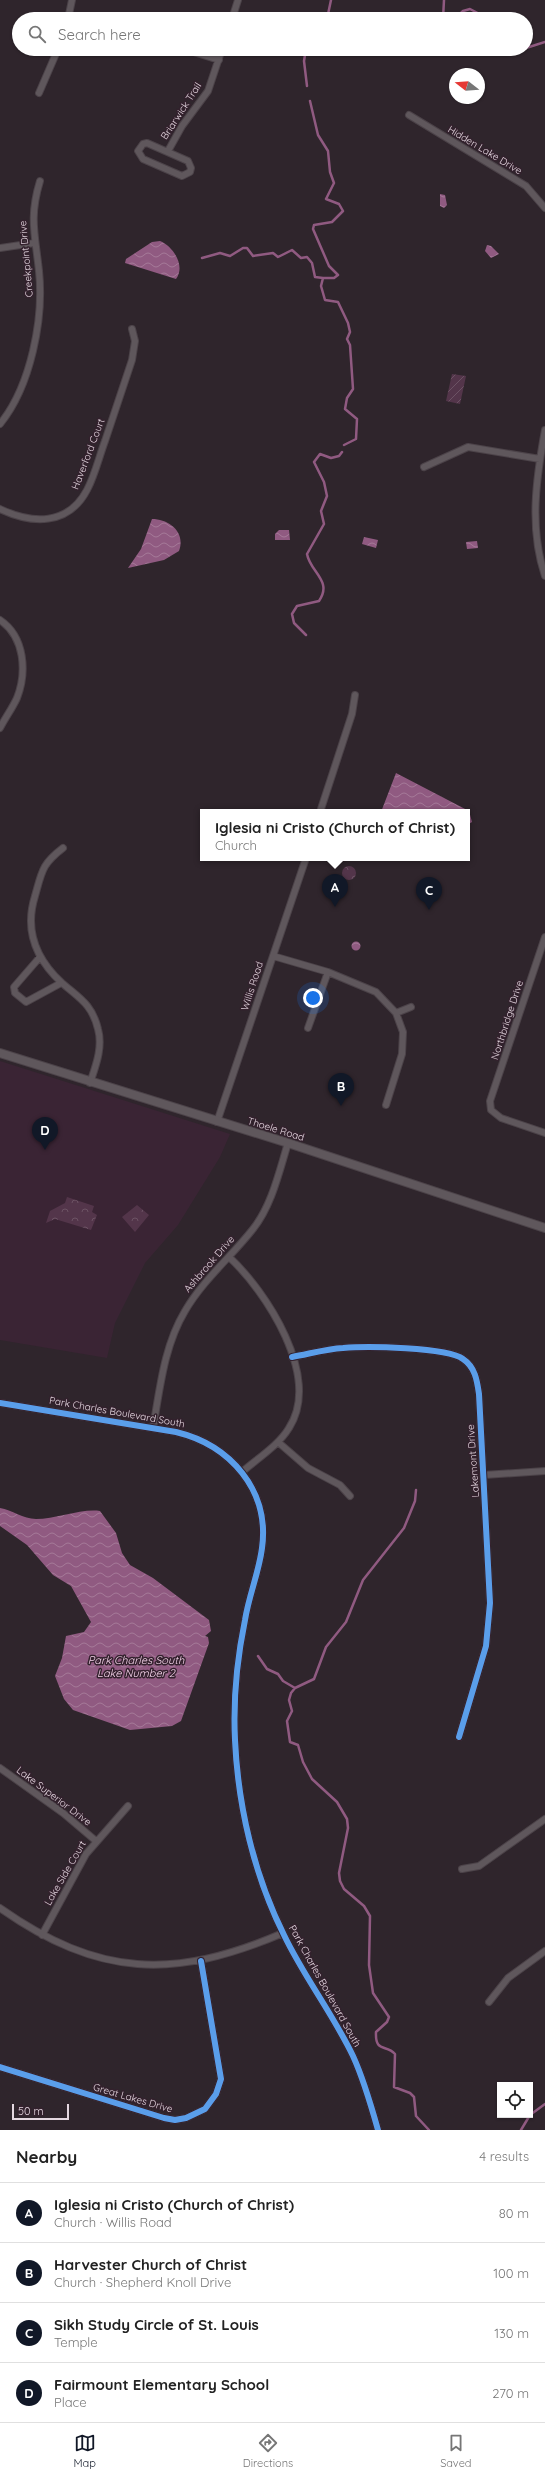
<!DOCTYPE html>
<html lang="en">
<head>
<meta charset="utf-8">
<style>
  body { margin:0; font-family:Quicksand,sans-serif; background:#f6f6f6; color:#222 }
  .controls { position:absolute; right:12px; bottom:12px; display:grid; overflow:hidden; border-radius:0px; box-shadow:0 1px 3px #0004 }
  .controls button { width:36px; height:36px; display:grid; place-items:center; padding:0; border:0; border-bottom:1px solid #e0e0e0; background:#fff; color:#222; font:20px sans-serif }
  .compass { position:absolute; left:449px; top:68px; width:36px; height:36px; border-radius:50%; background:#fff; box-shadow:0 1px 3px #0004; rotate:287deg }
  .scale { position:absolute; left:12px; bottom:10px; width:57px; box-sizing:border-box; padding-left:4px; border:2px solid #e4d7e0; border-top:0; font-size:11px; line-height:14px; white-space:nowrap; color:#e4d7e0; -webkit-text-stroke:3px #33212d; paint-order:stroke }
  .you { position:absolute; left:313px; top:998px; width:14px; height:14px; margin:-10px; border:3px solid #fff; border-radius:50%; background:#1a73e8; box-shadow:0 0 0 6px #1a73e833 }
  .badge { display:grid; place-items:center; width:26px; height:26px; border-radius:50%; background:#111827; color:#fff; font-size:13px; font-weight:700 }
  .pin { position:absolute; translate:-50% -33px; filter:drop-shadow(0 1px 2px #0008) }
  .pin::after { content:''; position:absolute; top:21px; width:14px; height:12px; background:inherit; clip-path:polygon(0 0,100% 0,50% 100%) }
  .popup { position:absolute; left:200px; top:809px; width:270px; height:52px; box-sizing:border-box; display:grid; place-content:center; border-radius:0px; background:#fff; filter:drop-shadow(0 1px 3px #0005); font-size:13px; white-space:nowrap; color:#767676 }
  .popup b { font-size:15px; color:#222 }
  .popup::after { content:''; position:absolute; left:50%; top:100%; margin-left:-8px; border:8px solid transparent; border-top-color:#fff }
  .list { margin:0; padding:0; list-style:none }
  h2 { display:flex; justify-content:space-between; align-items:center; height:52px; margin:0; padding:0 16px; font-size:17px }
  h2 small { font-size:13px; font-weight:400; color:#767676 }
  .list li { display:grid; grid-template-columns:26px 1fr auto; gap:12px; align-items:center; box-sizing:border-box; height:60px; padding:0 16px; border-top:1px solid #e0e0e0 }
  .list b { display:block; font-size:15px; white-space:nowrap }
  .list p { margin:0; font-size:13px; white-space:nowrap; color:#767676 }
  .list em { font-size:13px; font-style:normal; color:#767676 }
  .icon { flex:none; width:22px; height:22px; fill:none; stroke:currentColor; stroke-width:2; stroke-linecap:round; stroke-linejoin:round }
  .map { position:relative; flex:none; width:545px; height:2130px; overflow:hidden }
  .search { position:absolute; background:#fff; box-shadow:0 1px 3px #0004; left:12px; right:12px; top:12px; height:44px; display:flex; align-items:center; gap:10px; box-sizing:border-box; padding:0 14px; border-radius:22px; color:#767676; font-size:15px }
  .sheet { height:292px; background:#fff }
  nav { display:flex; justify-content:space-around; align-items:center; box-sizing:border-box; height:56px; border-top:1px solid #e0e0e0; background:#fff; font-size:11px; color:#767676 }
  nav a { display:grid; justify-items:center; gap:2px }
  nav .on { color:#111827 }
  .map>svg:first-child { display:block }
  .built { fill:#3a2434 }
  .park { fill:url(#park-crowns) }
  .garden { fill:url(#garden-furrows) }
  .water { fill:url(#water-waves) }
  .lines { fill:none; stroke-linecap:round; stroke-linejoin:round }
  .stream { stroke:#905a81; stroke-width:2.5 }
  .minor-casing { stroke:#4c4349; stroke-width:8 }
  .secondary-casing { stroke:#4c4349; stroke-width:10 }
  .minor { stroke:#5f575c; stroke-width:6 }
  .secondary { stroke:#5f575c; stroke-width:8 }
  .cycleway-casing { stroke:#33212d; stroke-width:8 }
  .cycleway { stroke:#5a9eea; stroke-width:6 }
  .labels { text-anchor:middle; dominant-baseline:central; stroke-width:3; stroke-linejoin:round; paint-order:stroke }
  .street-label { font-size:10px; fill:#e4d7e0; stroke:#33212d }
  .water-label { font-size:11px; font-style:italic; fill:#f6d3eb; stroke:#33212d }
</style>
</head>
<body>
<div class="map">
<svg width="545" height="2130" viewBox="0 0 545 2130">
  <defs>
    <pattern id="park-crowns" width="20" height="18" patternUnits="userSpaceOnUse"><rect width="20" height="18" fill="#53354a"/><path d="M2 6a3 3 0 1 1 6 0M12 15a3 3 0 1 1 6 0" fill="none" stroke="#6c5264"/></pattern>
    <pattern id="garden-furrows" width="10" height="10" patternUnits="userSpaceOnUse"><rect width="10" height="10" fill="#53354a"/><path d="M-1 1l2-2M0 10L10 0M9 11l2-2" fill="none" stroke="#6c5264"/></pattern>
    <pattern id="water-waves" width="16" height="10" patternUnits="userSpaceOnUse"><rect width="16" height="10" fill="#905a81"/><path d="M0 5q4-4 8 0t8 0" fill="none" stroke="#a57998"/></pattern>
  </defs>
  <rect width="100%" height="100%" fill="#2f252c"/>
  <!-- built -->
  <path class="built" d="M0,1061L230,1134L220,1157L178,1225L145,1263L115,1323L107,1358L0,1340Z"/>
  <!-- park -->
  <path class="park" d="M342 873a7 7 0 1 1 14 0a7 7 0 1 1-14 0Z
    M67,1197L94,1206L92,1212L97,1215L91,1230L55,1219L46,1223L50,1211L65,1203Z
    M137,1205L149,1215L135,1232L122,1217Z"/>
  <!-- garden -->
  <path class="garden" d="M452,374L466,376L460,404L446,401Z"/>
  <!-- water -->
  <path class="water" d="M440,194L445,195L447,205L444,208L440,206Z
    M160,241C173,246 186,266 176,279L125,263L126,259L152,242Z
    M487,245L491,246L499,254L491,258L485,251Z
    M152,519C169,519 186,532 179,551L164,560L128,568L141,549Z
    M279,530H289L290,540H275V534Z
    M364,537L378,540L376,548L362,544Z
    M477,541L478,548L467,549L466,542Z
    M396,773L469,811L472,822L467,825V812H381Z
    M351.5 946a4.5 4.5 0 1 1 9 0a4.5 4.5 0 1 1-9 0Z
    M0,1508C12,1510 23,1519 36,1519C56,1519 83,1508 100,1511L116,1533L122,1553L130,1565L153,1578L209,1620L211,1631L205,1636L208,1637L209,1643L181,1721L172,1726L130,1730L73,1710L64,1699L55,1676L62,1658L66,1636L84,1632L91,1622L71,1586L53,1575L27,1545L0,1526Z"/>
  <g class="lines">
    <!-- stream -->
    <path class="stream" d="M327,19L331,0
      M443,19L444,0
      M455,19L463,11L470,9L489,19
      M526,48L545,42
      M306,49L304,61L307,86
      M310,101L318,135L328,151L330,172L334,183L326,199L339,204L343,211L332,222L314,225L313,229L329,266L338,275L334,278H323L321,286L325,300L338,302L348,323L350,332L347,339L350,345L353,389L347,398L345,409L357,419L356,439L344,445
      M202,258L220,253L230,256L243,248H247L253,256L273,253L278,257L292,250L301,258L307,257L312,263L315,277L323,278
      M306,635L294,623L292,614L297,606L319,601C333,581 310,572 307,554L324,524L321,511L327,496L324,482L314,462L320,454L331,458L339,456L342,452
      M416,1490L415,1501L404,1528L363,1580L346,1622L326,1647L314,1679L295,1688L291,1693L289,1700L292,1711L287,1721L290,1742L298,1745L303,1762L312,1779L337,1802L347,1819L348,1828L339,1873L340,1881L344,1889L364,1906L370,1916L369,1965L373,1993L389,2017L387,2022L376,2032C375,2053 386,2044 395,2054L394,2087L410,2093L414,2097L416,2116L429,2130
      M258,1656L267,1669L278,1674L283,1681L295,1688
      M530,2115L545,2104
      M521,2130L530,2115"/>
    <defs>
      <path id="minor" d="M68,19L72,0
        M232,19L238,0
        M184,49L219,60
        M39,93L58,49
        M409,115L526,186L545,208
        M147,143L188,161L191,168L190,172L182,176L143,159L138,151L143,144Z
        M168,151L182,126L208,91L222,49
        M0,248L34,243
        M0,424C31,386 44,318 39,271C35,234 29,217 40,181
        M545,430C536,479 529,528 545,576
        M424,467L468,447L540,459
        M0,509C32,524 68,526 87,490C95,475 99,457 105,441C114,414 123,387 132,360L135,341L132,329
        M0,620C25,637 27,672 17,698C12,709 5,718 0,728
        M320,812L352,714L355,695
        M63,848C42,864 42,871 35,896C24,931 36,959 62,983C79,998 92,1004 98,1029C103,1047 96,1065 90,1083
        M545,937L490,1101L491,1110L501,1118L545,1133
        M273,956L328,972L376,992L396,1013L403,1032L402,1054L386,1105
        M40,957L14,987L15,993L26,1002L61,983
        M396,1013L411,1007
        M308,1028L328,972
        M217,1122L306,858
        M229,1257C266,1291 322,1377 289,1428C278,1446 258,1458 242,1472
        M292,1357C309,1354 326,1349 343,1348C366,1346 447,1347 463,1359C475,1367 477,1380 479,1394L490,1603L486,1646L459,1737
        M0,1403L176,1432C230,1445 270,1490 262,1548C259,1572 249,1595 245,1620C237,1659 233,1700 235,1740C238,1806 254,1875 284,1935C304,1977 333,2014 353,2056C364,2080 371,2105 378,2130
        M153,1428C160,1388 164,1346 185,1311C203,1280 231,1257 253,1229C272,1205 279,1172 288,1143
        M278,1442L308,1468L340,1485L350,1496
        M484,1475L545,1471
        M0,1768L63,1813L96,1841
        M462,1869L479,1866L545,1819
        M0,1908C98,1977 174,1980 283,1933
        M42,1935L86,1854L128,1806
        M489,2002L508,1978L545,1951
        M0,2067L164,2118L175,2120L186,2118L205,2109L216,2094L221,2079L201,1961"/>
      <path id="secondary" d="M0,1053L288,1143L545,1228"/>
    </defs>
    <!-- minor casing -->
    <use href="#minor" class="minor-casing"/>
    <!-- secondary casing -->
    <use href="#secondary" class="secondary-casing"/>
    <!-- minor -->
    <use href="#minor" class="minor"/>
    <!-- secondary -->
    <use href="#secondary" class="secondary"/>
    <defs>
      <path id="cycleway" d="M292,1357C309,1354 326,1349 343,1348C366,1346 447,1347 463,1359C475,1367 477,1380 479,1394L490,1603L486,1646L459,1737
        M0,1403L176,1432C230,1445 270,1490 262,1548C259,1572 249,1595 245,1620C237,1659 233,1700 235,1740C238,1806 254,1875 284,1935C304,1977 333,2014 353,2056C364,2080 371,2105 378,2130
        M0,2067L164,2118L175,2120L186,2118L205,2109L216,2094L221,2079L201,1961"/>
    </defs>
    <!-- cycleway casing -->
    <use href="#cycleway" class="cycleway-casing"/>
    <!-- cycleway -->
    <use href="#cycleway" class="cycleway"/>
  </g>
  <g class="labels">
    <!-- street labels -->
    <g class="street-label">
      <text transform="translate(181 111) rotate(-57)">Briarwick Trail</text>
      <text transform="translate(485 150) rotate(31)">Hidden Lake Drive</text>
      <text transform="translate(26 259) rotate(-95)">Creekpoint Drive</text>
      <text transform="translate(88 454) rotate(-69)">Haverford Court</text>
      <text transform="translate(252 986) rotate(-72)">Willis Road</text>
      <text transform="translate(507 1020) rotate(-72)">Northbridge Drive</text>
      <text transform="translate(276 1129) rotate(17)">Thoele Road</text>
      <text transform="translate(209 1264) rotate(-49)">Ashbrook Drive</text>
      <text transform="translate(117 1412) rotate(10)">Park Charles Boulevard South</text>
      <text transform="translate(473 1461) rotate(-94)">Lakemont Drive</text>
      <text transform="translate(54 1796) rotate(37)">Lake Superior Drive</text>
      <text transform="translate(65 1873) rotate(-60)">Lake Side Court</text>
      <text transform="translate(325 1986) rotate(61)">Park Charles Boulevard South</text>
      <text transform="translate(133 2098) rotate(16)">Great Lakes Drive</text>
    </g>
    <!-- water labels -->
    <g class="water-label">
      <text x="136" y="1660">Park Charles South<tspan x="136" dy="13">Lake Number 2</tspan></text>
    </g>
  </g>
</svg>
<div class="controls">
<button><svg class="icon" aria-label="locate" viewBox="0 0 24 24"><circle cx="12" cy="12" r="6"/><path d="M12 2v4M12 18v4M2 12h4M18 12h4"/></svg></button>
</div>
<svg class="compass" viewBox="-18 -18 36 36"><path d="M0-13l5 13h-10z" fill="#e53935"/><path d="M0 13l5-13h-10z" fill="#767676"/></svg>
<div class="scale">50 m</div>
<div class="you"></div>
<div class="pin badge" style="left:335px;top:907px">A</div>
<div class="popup"><b>Iglesia ni Cristo (Church of Christ)</b>Church</div>
<div class="pin badge" style="left:341px;top:1106px">B</div>
<div class="pin badge" style="left:429px;top:910px">C</div>
<div class="pin badge" style="left:45px;top:1150px">D</div>
<div class="search"><svg class="icon" aria-label="search" viewBox="0 0 24 24"><circle cx="10" cy="10" r="6"/><path d="M15 15l6 6"/></svg>Search here</div>
</div>
<section class="sheet">
<h2>Nearby<small>4 results</small></h2>
<ul class="list">
<li><span class="badge">A</span><div><b>Iglesia ni Cristo (Church of Christ)</b><p>Church · Willis Road</p></div><em>80 m</em></li>
<li><span class="badge">B</span><div><b>Harvester Church of Christ</b><p>Church · Shepherd Knoll Drive</p></div><em>100 m</em></li>
<li><span class="badge">C</span><div><b>Sikh Study Circle of St. Louis</b><p>Temple</p></div><em>130 m</em></li>
<li><span class="badge">D</span><div><b>Fairmount Elementary School</b><p>Place</p></div><em>270 m</em></li>
</ul>
</section>
<nav>
<a class="on"><svg class="icon" aria-label="map" viewBox="0 0 24 24"><path d="M3 6l6-2 6 2 6-2v14l-6 2-6-2-6 2zM9 4v14M15 6v14"/></svg>Map</a>
<a><svg class="icon" aria-label="directions" viewBox="0 0 24 24"><path d="M12 3l9 9-9 9-9-9zM9 14v-3h6M13 9l2 2-2 2"/></svg>Directions</a>
<a><svg class="icon" aria-label="saved" viewBox="0 0 24 24"><path d="M7 4h10v16l-5-4-5 4z"/></svg>Saved</a>
</nav>
</body>
</html>
